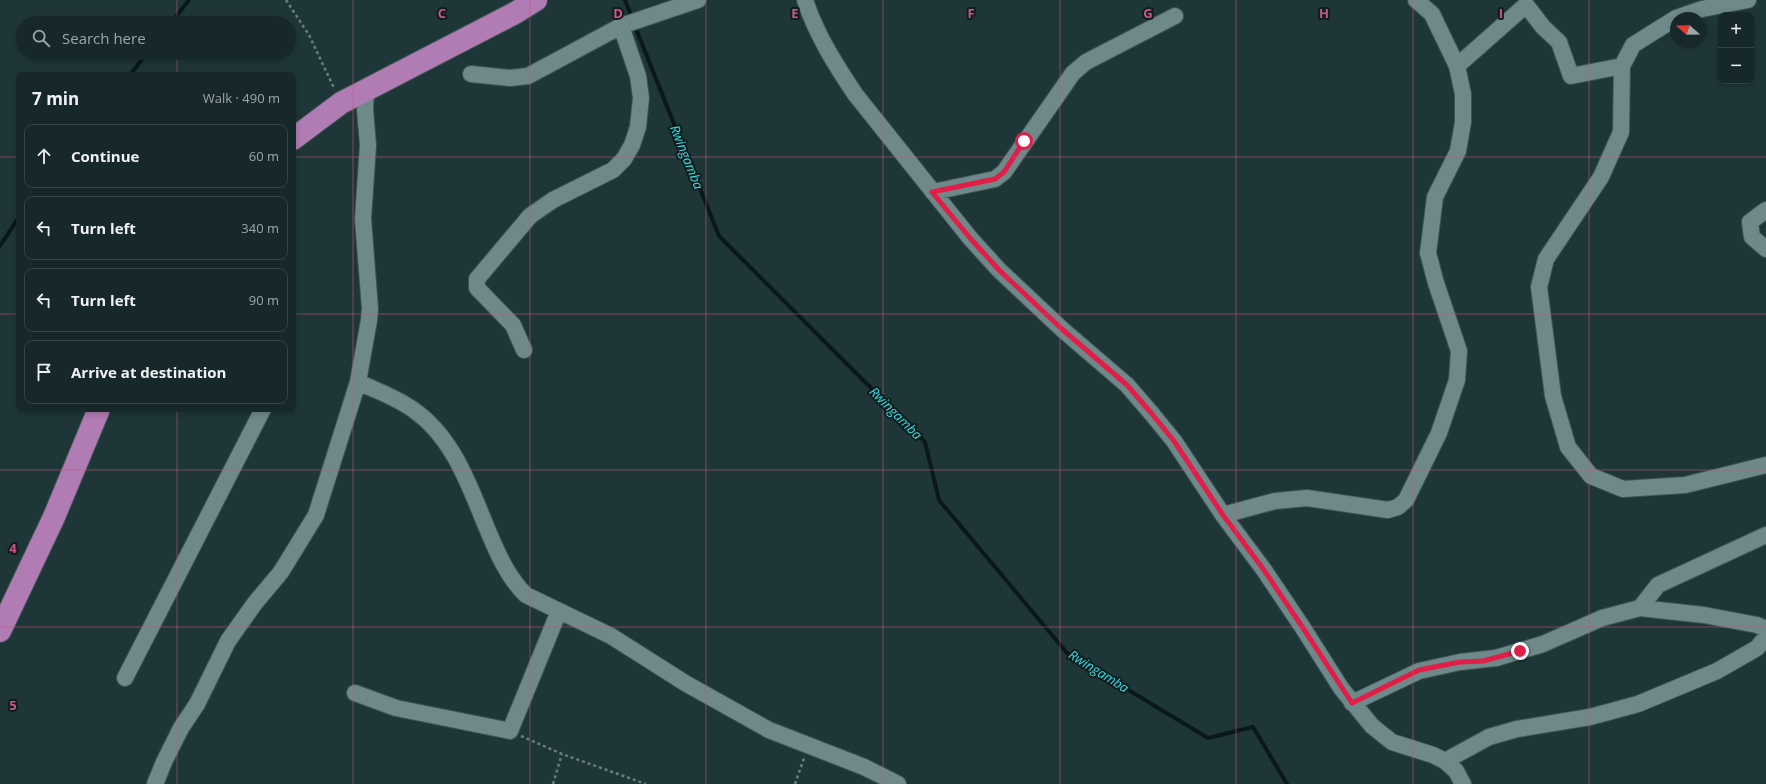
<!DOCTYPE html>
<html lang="en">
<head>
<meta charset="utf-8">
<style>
  body { margin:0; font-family:"Open Sans",sans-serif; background:#243436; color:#f1f3f6 }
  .controls { position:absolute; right:12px; top:12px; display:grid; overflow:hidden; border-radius:8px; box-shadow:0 2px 6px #0003 }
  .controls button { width:36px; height:36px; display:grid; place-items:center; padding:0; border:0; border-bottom:1px solid #364447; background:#17282a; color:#f1f3f6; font:20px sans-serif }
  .compass { position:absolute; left:1670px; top:12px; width:36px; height:36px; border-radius:50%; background:#17282a; box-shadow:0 2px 6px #0003; rotate:290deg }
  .stop { position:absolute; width:12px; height:12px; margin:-9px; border:3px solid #e11d48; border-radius:50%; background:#fff }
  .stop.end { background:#e11d48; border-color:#fff; box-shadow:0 1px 4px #0008 }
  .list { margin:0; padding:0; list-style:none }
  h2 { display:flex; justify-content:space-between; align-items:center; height:52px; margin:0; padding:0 16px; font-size:17px }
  h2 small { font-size:13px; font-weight:400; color:#9ea6a8 }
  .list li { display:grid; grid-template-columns:26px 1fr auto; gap:12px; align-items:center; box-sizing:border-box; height:64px; margin:0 8px 8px; padding:0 8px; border:1px solid #364447; border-radius:8px }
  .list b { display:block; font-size:15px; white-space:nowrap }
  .list em { font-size:13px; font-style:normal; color:#9ea6a8 }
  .icon { flex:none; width:22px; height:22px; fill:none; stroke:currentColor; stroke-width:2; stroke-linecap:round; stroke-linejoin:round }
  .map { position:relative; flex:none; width:1766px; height:784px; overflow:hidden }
  .search { position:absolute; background:#17282a; box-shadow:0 2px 6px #0003; left:16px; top:16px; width:280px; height:44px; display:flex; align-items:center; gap:10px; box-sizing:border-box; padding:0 14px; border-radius:22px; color:#9ea6a8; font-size:15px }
  .panel { position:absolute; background:#17282a; box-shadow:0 2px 6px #0003; left:16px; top:72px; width:280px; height:340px; border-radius:8px }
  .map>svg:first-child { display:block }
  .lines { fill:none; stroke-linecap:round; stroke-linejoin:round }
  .stream { stroke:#0a1819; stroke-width:4 }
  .minor-casing { stroke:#3e5455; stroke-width:18 }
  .highway-casing { stroke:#3e5455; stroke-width:24 }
  .path { stroke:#697d7e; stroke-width:2.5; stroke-dasharray:3 3; stroke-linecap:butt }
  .minor { stroke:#6f898a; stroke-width:16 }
  .highway { stroke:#b07cb3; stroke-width:22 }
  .route { stroke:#e11d48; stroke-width:5 }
  .grid { fill:none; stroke:#cb5887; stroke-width:1; stroke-opacity:0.55 }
  .labels { text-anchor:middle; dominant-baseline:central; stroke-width:4; stroke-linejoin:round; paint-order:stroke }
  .water-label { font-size:13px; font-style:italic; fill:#35e0e8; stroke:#111c1c }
  .grid-label { font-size:13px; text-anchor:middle; font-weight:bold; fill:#cb5887; stroke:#111c1c; stroke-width:4; stroke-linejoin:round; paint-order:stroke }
</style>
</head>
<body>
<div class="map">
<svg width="1766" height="784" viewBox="0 0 1766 784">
  <rect width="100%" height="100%" fill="#1f3638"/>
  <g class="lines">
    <!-- stream -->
    <path class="stream" d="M625,0L632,18
      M171,23L189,0
      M634,24L719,236L925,442L939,500L1067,653L1208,738L1253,727L1287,784
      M130,75L147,53
      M0,246L19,217"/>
    <defs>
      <path id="minor" d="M805,0C816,34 835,64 855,94L970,238L999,270L1063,330L1127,385L1152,414L1174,441L1223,515L1264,570L1303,628L1341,688L1372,726L1392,742L1433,755L1445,761L1456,771L1463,784
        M1676,18L1633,45L1622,66L1621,132L1601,177L1546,259L1539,287L1553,396L1568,447L1591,476L1623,489L1685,485L1766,465
        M1676,18L1702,9L1748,0
        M1457,66L1526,5L1543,27L1559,42L1571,76L1622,66
        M471,74L510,78L528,76L621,26L698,0
        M933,192L995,179L1004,172L1073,73L1086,62L1175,16
        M1766,210L1750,222L1752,237L1766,249
        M524,350L513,325L477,288V279L530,216L553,200L613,170L624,159L632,145L638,127L641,98L638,76L621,26
        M358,382C377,391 398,398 415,411C453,438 469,485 486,526C496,550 507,577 526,595L611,636L685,683L769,730L864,767L898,784
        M1223,515L1275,501L1307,498L1388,510L1398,507L1406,500L1439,433L1457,380L1459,351L1436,283L1428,253L1435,197L1458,151L1463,122V94L1457,66L1432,14L1416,0
        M1640,608L1658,585L1766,535
        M125,678L263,409
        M355,693L396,708L510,731L559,611
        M1352,703L1419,671L1460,662L1496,658L1543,644L1602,618L1640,608L1704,615L1757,625L1764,628L1766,632
        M1445,761L1489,737L1517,729L1590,717L1638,704L1717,671L1757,648L1766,637
        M155,784L164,762L181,728L197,704L228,641L255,603L281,572L316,515L358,382L369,320L370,309L363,219L368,145L365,110L366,90"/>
      <path id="highway" d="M293,139L341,103L515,13L536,0
        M0,631L54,517L99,409"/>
    </defs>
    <!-- minor casing -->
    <use href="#minor" class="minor-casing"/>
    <!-- highway casing -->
    <use href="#highway" class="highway-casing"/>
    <!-- path -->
    <path class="path" d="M286,0L309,35L334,88
      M521,736L562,754L646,784
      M553,784L562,754
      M795,784L804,758"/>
    <!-- minor -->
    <use href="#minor" class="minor"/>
    <!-- highway -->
    <use href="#highway" class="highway"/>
  </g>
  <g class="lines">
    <!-- route -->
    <path class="route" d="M1024,141L1004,172L995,179L932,192L970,238L999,270L1063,330L1127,385L1152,414L1174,441L1223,515L1264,570L1303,628L1352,703L1419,670L1460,662L1483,661L1520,651"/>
  </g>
  <!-- grid -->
  <path class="grid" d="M177,0V23M353,0V784M530,0V784M706,0V784M883,0V784M1060,0V784M1236,0V784M1413,0V784M1589,0V784M177,53V75M0,157H19M293,157H1766M0,314H19M293,314H1766M177,409V784M0,470H1766M0,627H1766"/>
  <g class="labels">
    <!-- water labels -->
    <g class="water-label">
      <text transform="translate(687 157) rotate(68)">Rwingamba</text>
      <text transform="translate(896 413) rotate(45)">Rwingamba</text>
      <text transform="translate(1099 671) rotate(32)">Rwingamba</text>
    </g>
  </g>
  <g class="grid-label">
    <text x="442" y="18">C</text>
    <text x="618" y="18">D</text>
    <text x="795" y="18">E</text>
    <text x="971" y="18">F</text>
    <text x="1148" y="18">G</text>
    <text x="1324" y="18">H</text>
    <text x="1501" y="18">I</text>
    <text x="13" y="553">4</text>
    <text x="13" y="710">5</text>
  </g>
</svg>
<div class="controls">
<button>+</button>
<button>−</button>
</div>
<svg class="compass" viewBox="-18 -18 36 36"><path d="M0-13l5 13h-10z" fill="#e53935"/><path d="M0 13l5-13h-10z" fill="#9ea6a8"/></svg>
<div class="stop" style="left:1024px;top:141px"></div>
<div class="stop end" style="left:1520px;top:651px"></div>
<div class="search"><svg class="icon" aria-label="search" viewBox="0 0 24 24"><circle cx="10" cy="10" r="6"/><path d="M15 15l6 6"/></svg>Search here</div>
<section class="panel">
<h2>7 min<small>Walk · 490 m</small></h2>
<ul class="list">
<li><svg class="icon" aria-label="ahead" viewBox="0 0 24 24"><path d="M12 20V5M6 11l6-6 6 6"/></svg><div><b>Continue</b></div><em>60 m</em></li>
<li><svg class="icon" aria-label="left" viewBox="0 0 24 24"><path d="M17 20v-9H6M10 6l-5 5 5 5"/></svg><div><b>Turn left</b></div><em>340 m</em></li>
<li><svg class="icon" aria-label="left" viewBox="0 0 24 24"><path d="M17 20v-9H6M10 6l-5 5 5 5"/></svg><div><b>Turn left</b></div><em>90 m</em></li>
<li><svg class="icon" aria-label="arrive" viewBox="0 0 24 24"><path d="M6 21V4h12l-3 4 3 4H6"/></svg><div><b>Arrive at destination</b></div></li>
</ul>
</section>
</div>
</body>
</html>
